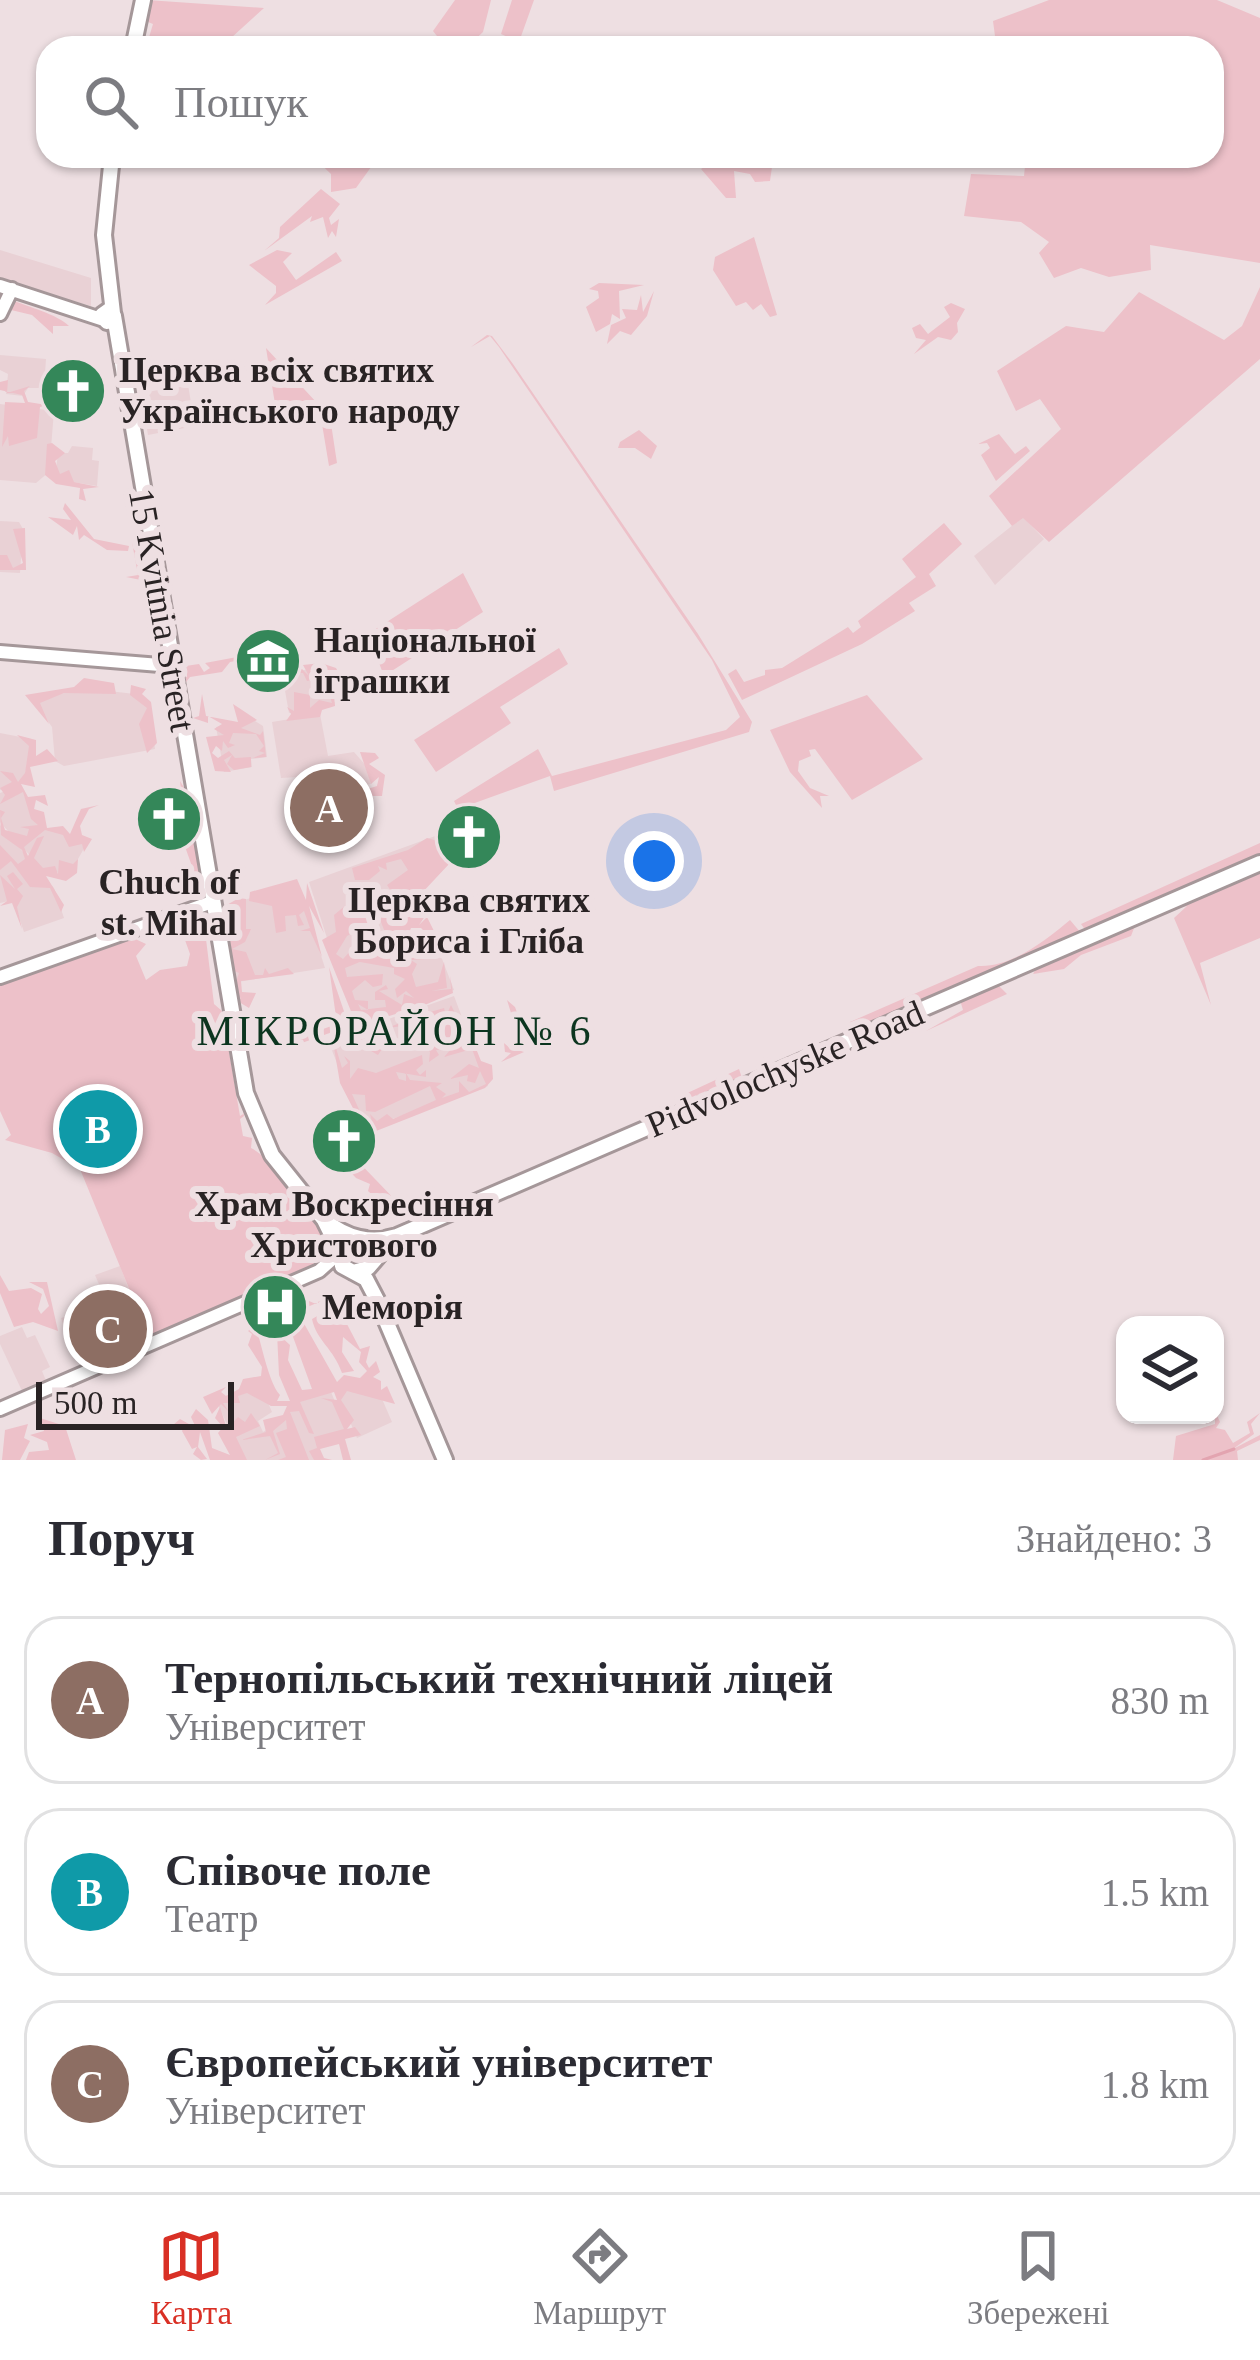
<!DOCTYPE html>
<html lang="uk">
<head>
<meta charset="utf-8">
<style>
  body { margin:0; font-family:"Times New Roman",serif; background:#f7f7f7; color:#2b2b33 }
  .controls { position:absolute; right:36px; bottom:36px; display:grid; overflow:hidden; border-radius:24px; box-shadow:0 3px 9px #0004 }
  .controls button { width:108px; height:108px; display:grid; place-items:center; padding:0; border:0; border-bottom:3px solid #e1e1e2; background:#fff; color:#2b2b33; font:60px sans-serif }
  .scale { position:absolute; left:36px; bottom:30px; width:198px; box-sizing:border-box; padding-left:12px; border:6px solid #292324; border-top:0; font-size:33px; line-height:42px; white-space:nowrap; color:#292324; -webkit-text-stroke:9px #eedfe2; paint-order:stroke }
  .you { position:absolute; left:654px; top:861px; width:42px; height:42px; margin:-30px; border:9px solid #fff; border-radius:50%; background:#1a73e8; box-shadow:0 0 0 18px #1a73e833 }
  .badge { display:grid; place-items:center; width:78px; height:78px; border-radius:50%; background:#d93025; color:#fff; font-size:39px; font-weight:700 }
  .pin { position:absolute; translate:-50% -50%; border:6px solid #fff; box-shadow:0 3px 12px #0006 }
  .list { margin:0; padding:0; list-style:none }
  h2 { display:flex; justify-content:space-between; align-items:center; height:156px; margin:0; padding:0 48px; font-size:51px }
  h2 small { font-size:39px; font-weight:400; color:#7c7c81 }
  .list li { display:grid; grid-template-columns:78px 1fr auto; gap:36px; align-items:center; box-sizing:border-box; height:168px; margin:0 24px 24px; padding:0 24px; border:3px solid #e1e1e2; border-radius:36px }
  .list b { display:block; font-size:45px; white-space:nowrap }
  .list p { margin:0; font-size:39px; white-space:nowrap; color:#7c7c81 }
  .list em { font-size:39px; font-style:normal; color:#7c7c81 }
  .icon { flex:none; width:66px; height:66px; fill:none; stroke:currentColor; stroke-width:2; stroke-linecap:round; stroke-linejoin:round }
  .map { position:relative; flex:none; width:1260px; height:1460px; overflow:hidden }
  .search { position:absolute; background:#fff; box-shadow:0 3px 9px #0004; left:36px; right:36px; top:36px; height:132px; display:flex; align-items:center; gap:30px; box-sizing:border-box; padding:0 42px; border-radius:36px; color:#7c7c81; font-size:45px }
  .sheet { height:732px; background:#fff }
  nav { display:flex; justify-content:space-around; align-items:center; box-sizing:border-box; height:168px; border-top:3px solid #e1e1e2; background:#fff; font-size:33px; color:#7c7c81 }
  nav a { display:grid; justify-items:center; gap:6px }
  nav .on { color:#d93025 }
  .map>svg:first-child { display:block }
  .built { fill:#e9d1d5 }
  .green { fill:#edc1c9; fill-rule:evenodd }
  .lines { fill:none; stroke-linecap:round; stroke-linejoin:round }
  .stream { stroke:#e3a4b0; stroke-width:3 }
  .major-casing { stroke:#a59799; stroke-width:18 }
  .highway-casing { stroke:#a59799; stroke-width:20 }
  .major { stroke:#fff; stroke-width:12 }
  .highway { stroke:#fff; stroke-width:14 }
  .labels { text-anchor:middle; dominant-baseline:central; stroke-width:12; stroke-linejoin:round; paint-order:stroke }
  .poi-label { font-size:36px; font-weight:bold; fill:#292324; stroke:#eedfe2; text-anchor:start }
  .street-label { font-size:36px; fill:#292324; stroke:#eedfe2 }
  .quarter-label { font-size:42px; letter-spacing:3px; fill:#0c351f; stroke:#eedfe2 }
</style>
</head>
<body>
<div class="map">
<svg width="1260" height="1460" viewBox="0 0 1260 1460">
  <rect width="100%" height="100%" fill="#eedfe2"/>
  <!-- built -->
  <path class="built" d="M0,250L91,278V306L0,281Z
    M0,355L46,359L44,388H28L23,396L6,394L8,374L0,370Z
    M188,385L195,426L148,435L141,393Z
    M0,404L54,411L49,472L36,483L0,480Z
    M72,446L93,448L92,460L99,461L97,486L55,479L58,453H68Z
    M1023,517L1044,539L995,585L974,556Z
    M0,521L19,522L23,529L20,573L0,572Z
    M327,666L334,705L289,713L282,674Z
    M91,689L135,694L149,705L155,749L64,766L55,761L52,727L35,703L44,696Z
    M320,714L328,756L354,752L368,768L371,784L301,797L298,777L281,778L272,722Z
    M255,721L263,726L267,757L251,759L252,767L224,772L216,727Z
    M0,733L31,739L24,780L0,790Z
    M21,785L44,827L87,843L69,875L42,869L0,822V793Z
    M355,790L360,814L355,821L303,831L298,801Z
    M0,825L54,888L64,918L24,932L13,900L0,903Z
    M438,835L448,865L397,915L410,931L399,945L336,966L309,882Z
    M298,884L325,968L231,983L220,907Z
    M434,938L454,990L358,1023L338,969Z
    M454,996L488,1086L363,1129L331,1048L340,1036Z
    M120,1266L142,1323L72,1353L61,1318L107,1303L95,1275Z
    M22,1327L27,1338L35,1335L50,1367L42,1371L47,1383L23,1393L0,1344V1336Z
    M373,1378L392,1422L357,1438L338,1394Z
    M259,1382L272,1412L258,1421L263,1432L288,1416L295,1402L329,1387L347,1431L317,1444V1460H243L216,1400Z"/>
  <!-- green -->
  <path class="green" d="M147,0L264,8L220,48L147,44L153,24L143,20Z
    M455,0H491L483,32L466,48H434L441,41L433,31Z
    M512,0H534L519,42L501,34Z
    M1049,0H1217L1260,18V263L1150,245L1151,270L1109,277L1081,268L1054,278L1039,253L1049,242L1021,222L964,216L971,174L1024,176L1026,156H1212V48H1002L1004,36H995L993,21Z
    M312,156H379L356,188L331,192V174Z
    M706,156H723L725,162L732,156L772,167L770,181L755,182L750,174L734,171L736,198H726L701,169L709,164Z
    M321,189L340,204L329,218L331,225L339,219L336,237L332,231L328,238L323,217L310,222L312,216L264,251L279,238L280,227Z
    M754,237L777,315L770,317L761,304L753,310L746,302L736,306L713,270L715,257Z
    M277,250L292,253L283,262L296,280L336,252L342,261L265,305L276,293V286L249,265Z
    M599,283L644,285L619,291L620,319L612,314L610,324L596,332L586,307L599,298L598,291L589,289Z
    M1260,287V359L1049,542L1023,518L1012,526L989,496L1061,429L1040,399L1016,411L997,371L1066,326L1104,332L1139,292L1224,340L1242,326Z
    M654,291L647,316L631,335L620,331L607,344L611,325L626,318L622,309L637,310L641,295L643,312Z
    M15,301C28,307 57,314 69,326H53V334L32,315L11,310Z
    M951,303L965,309L957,323L958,332L951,340L938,337L914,354L926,340L916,338L912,328L920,324L928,334L950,317L944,307Z
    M487,335L492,336L513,364L698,634L752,722L749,732L554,791L550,776L458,809L454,801L538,749L552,776L726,730L740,717L712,660L499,347L490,336L471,347Z
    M266,348L330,417L337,463L329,466L322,424L296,429L294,416L275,404Z
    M8,380L7,393L30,386L24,391L28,402L47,405L40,407L37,438L9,446L8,436L2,447L5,402L25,403L22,395L0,390V382Z
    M639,430L657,446L651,459L635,448H618L620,442Z
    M999,434L1015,454L1026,446L1030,451L996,481L981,455L990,448L987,443L978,444Z
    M52,443L65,453L55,461L60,474L69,470L74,482L99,487L83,489L86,501L79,499L80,488L56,484L45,475L47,444Z
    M65,503L94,539L129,546L128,551L107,550L84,535L79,540L77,526L73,535L48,517L71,520L63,509Z
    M944,523L962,544L929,574L936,586L909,603L915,611L862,644L742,700L728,674L736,669L744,682L765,675V670L782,668L848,627L853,633L861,627L858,621L916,577L902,559Z
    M25,528L26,570H0V555H7L13,568L23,563L13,529Z
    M137,540L144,564H150L151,582L126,577L138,575L132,542Z
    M463,573L483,612L384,676L368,634Z
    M559,648L568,664L500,707L511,723L436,772L414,740Z
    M264,652L272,654L255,662L252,658L230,662L222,672L190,677L183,686L181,676L187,677V669L179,667L199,664L204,672L210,668L205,663Z
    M321,663L336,668L341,677L334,691L335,706L322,710L320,717L286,721L291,714L287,707L294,711V692L310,695V708L319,700L332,703L324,678L307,681L303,673H294L293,684L290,674L286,691L281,688L284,671L302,669L309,676L303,665Z
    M84,678L114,683L116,694L64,693L40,703L49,724L25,695L74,687Z
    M131,685L146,689L142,694L151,702L157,743L147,753L139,724L147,708L130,695Z
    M202,694L206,716L238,722L233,704L257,720L241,728L260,735L263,731L266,757L253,758L265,753L259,751L264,746L256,734L233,733L229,743L235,745L228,748L223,741L222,751L216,746L212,753L218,758L229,751L235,758L251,757V767L234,770L227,764L232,755L224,760L231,772L215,771L206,737L224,735L214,729L222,724L208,716V723L193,718L199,716Z
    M867,695L923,759L852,800L815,749L809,750L811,756L799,761L798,771L810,788L829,796H820L822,808L790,772L770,730Z
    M17,735L36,740V756L47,749L58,761L30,767L35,787L21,784L28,797L45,795L48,806L36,800L34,809L44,812L47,828L63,826L70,834L81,809L99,805L89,809L80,826L82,835L92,839L84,852L82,844L69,847L63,835L45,830L24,847L28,856L37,838L44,836L34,858L43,868L55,866L58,874L59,860L73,864L78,859L77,873L66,881L46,876L64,905L61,912L50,888L30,887L11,861L0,870V845L18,864L25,859L22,850L1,835L0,810L5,812L1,818L5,830L27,836L29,829L20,827L38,825L31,819L23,792L0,804L5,795L0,788L12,782L0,771L13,773L18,782L25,773L29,746Z
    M360,752L375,753L379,758L369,764L385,775L382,796H370L367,803L364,790L377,786L379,777L371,784Z
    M180,781L191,799L185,803L186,809L192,806L206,898L200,882L192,899L191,891L177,896L194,872L183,841L192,833L160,836L185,823Z
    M427,838L441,842L449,864L421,894L428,912L419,925L427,917L436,935L432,939L421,928H411L404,945L430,942L417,952L425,959L411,960L417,964L412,974L416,987L438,982L444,962L447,988L431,991L451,989L450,976L453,993L394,1018L402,1012L357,1026L322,940L336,932L334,915L358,895L368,901L361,908L374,898L385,914L396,899L387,885L408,870L401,859L386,863L387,870L378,866L380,871L369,880H355L352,868L408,850ZM379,917L388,940L368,949L355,946L343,959L336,954L347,936ZM360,962L394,968V974L405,979L395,989L397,998L406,991L414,998L404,994L402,1005L379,991L388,989L386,985L375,992V1000H385L386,1007L361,1010L358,1004L368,1010V1001L355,1000L352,991L365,980L373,987L382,985L383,974L347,977L345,968Z
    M1260,843V857L1239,866L1086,931L1081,924Z
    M13,872L23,884L17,889L23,896L17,907L22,929L12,903L0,906L7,901L0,875L15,889L7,876Z
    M1260,872V938L1200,963L1211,1005L1174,918L1187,906L1163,912Z
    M297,879L306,900L307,883L324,933L309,906L322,957L310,931H300L310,928L304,911L299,915L304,925L298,926L296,915L285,916L286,931L276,933L272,906L249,901L250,892Z
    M239,898L246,899V929H251L245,942L232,949L246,952L255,975H263L265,968L269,974L288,968L294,974L241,981L242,992L256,993L249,1008L239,1002L252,1042L241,1054L236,1001L241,998L234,996L232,971L236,982L239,973L230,969L219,906L230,943L225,906Z
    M1070,920L1081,933L847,1034L850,1022L978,966C1011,968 1046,940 1070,920Z
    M188,921L205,931L214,1004L222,1011L240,1116L245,1113L240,1092L244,1116L240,1119L243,1136L252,1138L251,1148C274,1159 323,1225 330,1250L319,1265L133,1346L128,1341L119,1349L104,1342L132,1325L127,1322L137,1308L80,1169L52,1153L5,1140L11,1135L0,1111V980L131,937L146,944L136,956L146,980L160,970L187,966L190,954L181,929Z
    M1136,923L1131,936L1081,955L1064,969L1033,974L1038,965Z
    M329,967L349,1026L299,1044L276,1046L337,1024Z
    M999,986L1007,994L926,1031L963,1010L960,1000Z
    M507,1000L515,1007L528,1043L515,1049L524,1052L501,1062L511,1053L505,1052L504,1043L512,1050L520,1042Z
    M451,1005L465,1033L463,1020L469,1018L468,1027L478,1034L471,1036L481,1061L492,1065L493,1079L485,1088L366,1135L373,1129L364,1131L351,1116H357L340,1083L333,1042L341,1036L344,1043L371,1035L366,1027L377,1025L388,1040L378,1055L364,1047L350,1051L340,1043L336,1048L342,1068L348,1063L344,1056L350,1061V1079L358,1068L376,1073L422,1055L423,1064L416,1070L420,1075L426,1070V1077L396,1072L399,1079L406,1081V1073L410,1080L442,1083L436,1087L446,1094L442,1098L459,1092V1081L469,1092L486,1084L480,1071L475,1083L467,1081L468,1075L450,1079L469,1064L479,1068L472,1049L444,1057L452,1048L436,1050L439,1055L429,1062L430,1052L415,1033L419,1024L387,1028L421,1015L434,1017L427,1013L444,1008L446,1016ZM430,1086L436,1100L393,1119L387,1114L377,1121L370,1114L372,1122L366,1125L352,1094L365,1095L366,1111L375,1112Z
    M739,1069L742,1078H735V1085L701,1098L681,1096Z
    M350,1153L400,1205L380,1202L368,1191L370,1184L356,1178L340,1161Z
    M0,1275L9,1291L31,1288L42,1294L38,1309L41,1314L49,1306L43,1289L29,1282H47L58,1331L33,1322L14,1327L0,1293Z
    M328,1293L331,1297L305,1308L302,1320L337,1382L344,1375L360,1378L367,1371L359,1362L361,1352L343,1337L342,1352L354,1371L342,1373C334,1349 316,1340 312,1319L337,1305L360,1349L370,1346L366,1362L369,1368L376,1361L380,1372L373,1377L381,1381V1390L387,1386L395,1404L347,1391L341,1400L354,1420L347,1429L355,1427L361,1435L345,1439L351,1460H343L339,1444L320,1449L324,1458L332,1460H314L309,1451L317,1448L314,1437L344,1429L332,1402L321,1398L337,1400L334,1392L300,1402L314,1434L309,1433L299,1411L290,1412L309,1460H278L286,1457L276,1433L287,1429L286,1420L273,1431L280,1454L265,1460L278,1453L270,1436L241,1440L266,1432L263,1420L283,1415L287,1406H271L247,1393L238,1396L240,1403H223L229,1412L221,1404L212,1414L203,1397L226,1387L221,1392L226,1396L239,1389L243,1379L261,1376L262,1367L248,1345L252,1334L248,1331L255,1325C261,1340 268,1382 280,1395L277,1401H290L279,1375L277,1333L290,1345L288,1360L302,1390L312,1389L288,1323L275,1325L279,1328L272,1340L259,1325L309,1301L316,1304Z
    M220,1407L227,1429L238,1417L245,1422L251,1413L260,1426L236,1437L247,1460H210L200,1432L198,1447L207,1459L201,1460L193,1454L197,1447L192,1449L182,1431L185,1425H173L180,1419L196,1428L191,1417L196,1409L208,1420L212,1448L230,1455L218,1433L223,1427L215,1418Z
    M1215,1411L1220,1422L1216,1428L1225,1430L1233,1443L1250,1433L1247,1422L1260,1413L1251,1424L1254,1434L1233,1449L1260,1435V1440L1237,1451L1238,1460H1173L1176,1436L1215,1424Z
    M40,1418L65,1426L76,1460H26L29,1452L49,1450L47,1442L30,1435L44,1431Z
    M28,1424L24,1438L30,1441L20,1460H2L5,1430Z"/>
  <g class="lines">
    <!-- stream -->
    <path class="stream" d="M1203,1460L1234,1449"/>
    <defs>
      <path id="major" d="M0,286L104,320
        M0,314L12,289
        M0,652L172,666
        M0,977L212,902
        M0,1409L319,1271L338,1254"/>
      <path id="highway" d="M133,48L143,0
        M112,156L104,235L113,313
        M109,310L114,316L107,322L102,315Z
        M114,316L246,1093L272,1155L324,1220L339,1250
        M324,1220C347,1238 370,1244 397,1236L1260,863
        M340,1246L342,1266L366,1279L378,1302L445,1460
        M353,1272L368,1268L393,1239"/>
    </defs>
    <!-- major casing -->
    <use href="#major" class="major-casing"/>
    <!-- highway casing -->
    <use href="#highway" class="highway-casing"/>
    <!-- major -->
    <use href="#major" class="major"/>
    <!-- highway -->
    <use href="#highway" class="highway"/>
  </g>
  <!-- icons -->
  <defs>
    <symbol id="church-disc" viewBox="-11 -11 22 22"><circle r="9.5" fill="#348759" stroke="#eedfe2"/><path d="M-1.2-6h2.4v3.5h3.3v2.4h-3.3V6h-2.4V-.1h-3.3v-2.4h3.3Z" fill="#fff"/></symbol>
    <symbol id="museum-disc" viewBox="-11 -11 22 22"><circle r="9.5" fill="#348759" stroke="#eedfe2"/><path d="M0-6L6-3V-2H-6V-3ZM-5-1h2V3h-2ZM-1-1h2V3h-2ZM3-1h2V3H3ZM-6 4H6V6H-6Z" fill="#fff"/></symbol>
    <symbol id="hospital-disc" viewBox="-11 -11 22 22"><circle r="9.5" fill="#348759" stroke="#eedfe2"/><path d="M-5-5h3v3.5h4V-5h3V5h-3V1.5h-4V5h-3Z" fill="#fff"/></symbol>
  </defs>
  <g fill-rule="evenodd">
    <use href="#church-disc" x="35" y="353" width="76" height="76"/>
    <use href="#museum-disc" x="230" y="623" width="76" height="76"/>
    <use href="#church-disc" x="131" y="781" width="76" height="76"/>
    <use href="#church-disc" x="431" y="799" width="76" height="76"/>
    <use href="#church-disc" x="306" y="1103" width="76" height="76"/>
    <use href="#hospital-disc" x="237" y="1269" width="76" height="76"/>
  </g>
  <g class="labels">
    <!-- poi labels -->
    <g class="poi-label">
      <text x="119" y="370">Церква всіх святих<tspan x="119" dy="41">Українського народу</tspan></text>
      <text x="314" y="640">Національної<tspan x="314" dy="41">іграшки</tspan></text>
      <text x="169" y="882" text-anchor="middle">Chuch of<tspan x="169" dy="41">st. Mihal</tspan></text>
      <text x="469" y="900" text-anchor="middle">Церква святих<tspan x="469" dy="41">Бориса і Гліба</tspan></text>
      <text x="344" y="1204" text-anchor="middle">Храм Воскресіння<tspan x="344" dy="41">Христового</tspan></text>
      <text x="322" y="1307">Меморія</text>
    </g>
    <!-- street labels -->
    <g class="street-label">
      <text transform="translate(162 610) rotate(80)">15 Kvitnia Street</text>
      <text transform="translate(785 1069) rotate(-23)">Pidvolochyske Road</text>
    </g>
    <!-- quarter labels -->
    <g class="quarter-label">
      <text x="395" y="1031">МІКРОРАЙОН № 6</text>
    </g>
  </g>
</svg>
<div class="controls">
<button><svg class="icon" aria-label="layers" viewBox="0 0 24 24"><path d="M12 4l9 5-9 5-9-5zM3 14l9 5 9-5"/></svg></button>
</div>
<div class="scale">500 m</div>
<div class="you"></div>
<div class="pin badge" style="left:329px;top:808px;background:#8d6e63">A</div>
<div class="pin badge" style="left:98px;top:1129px;background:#0f9aa8">B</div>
<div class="pin badge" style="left:108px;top:1329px;background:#8d6e63">C</div>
<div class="search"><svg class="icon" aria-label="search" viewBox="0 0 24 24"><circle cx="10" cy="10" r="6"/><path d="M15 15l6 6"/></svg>Пошук</div>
</div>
<section class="sheet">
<h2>Поруч<small>Знайдено: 3</small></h2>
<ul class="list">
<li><span class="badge" style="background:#8d6e63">A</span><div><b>Тернопільський технічний ліцей</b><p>Університет</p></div><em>830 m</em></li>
<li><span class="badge" style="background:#0f9aa8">B</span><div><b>Співоче поле</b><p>Театр</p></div><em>1.5 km</em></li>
<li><span class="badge" style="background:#8d6e63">C</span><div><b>Європейський університет</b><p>Університет</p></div><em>1.8 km</em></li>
</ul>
</section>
<nav>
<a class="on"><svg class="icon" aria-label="map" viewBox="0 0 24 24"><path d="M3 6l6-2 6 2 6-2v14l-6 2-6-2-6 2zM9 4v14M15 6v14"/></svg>Карта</a>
<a><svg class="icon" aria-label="directions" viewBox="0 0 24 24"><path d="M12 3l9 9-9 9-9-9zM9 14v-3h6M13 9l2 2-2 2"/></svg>Маршрут</a>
<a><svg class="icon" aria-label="saved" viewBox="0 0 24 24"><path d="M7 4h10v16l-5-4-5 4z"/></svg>Збережені</a>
</nav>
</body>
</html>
